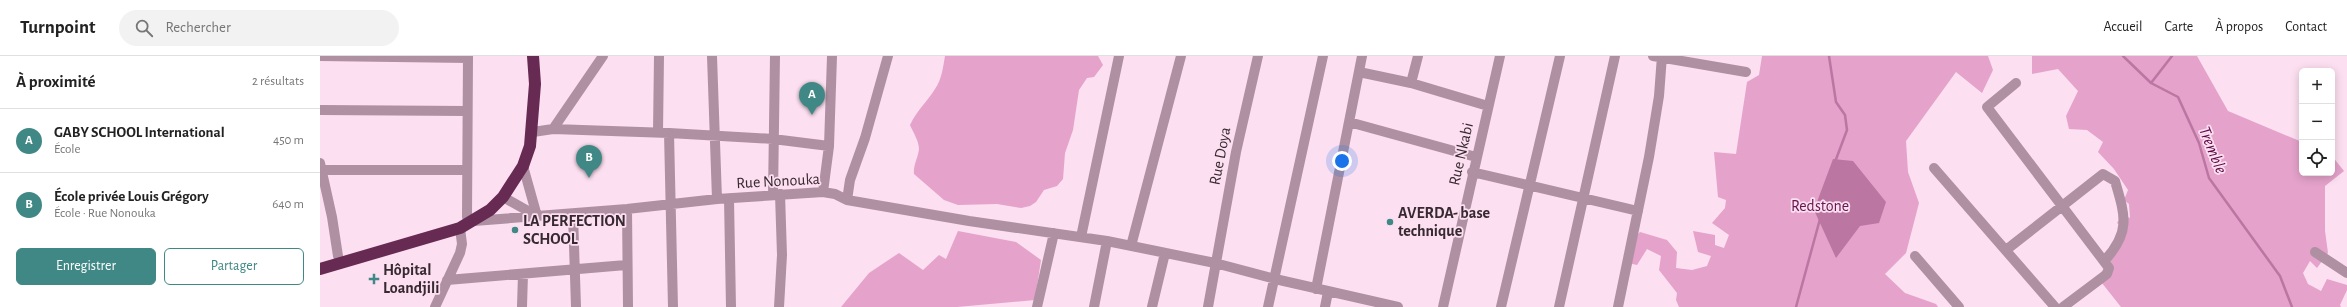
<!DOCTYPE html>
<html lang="fr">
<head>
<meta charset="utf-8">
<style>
  body { margin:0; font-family:"Alegreya Sans",sans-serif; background:#f2f2f2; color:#222 }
  .controls { position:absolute; right:12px; top:12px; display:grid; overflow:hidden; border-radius:6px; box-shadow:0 2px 10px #0003 }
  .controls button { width:36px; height:36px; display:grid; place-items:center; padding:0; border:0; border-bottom:1px solid #e0e0e0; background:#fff; color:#222; font:20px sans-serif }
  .you { position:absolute; left:1022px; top:105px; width:14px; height:14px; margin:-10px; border:3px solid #fff; border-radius:50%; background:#1a73e8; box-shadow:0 0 0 6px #1a73e833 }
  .badge { display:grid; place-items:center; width:26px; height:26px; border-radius:50%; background:#408885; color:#fff; font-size:13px; font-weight:700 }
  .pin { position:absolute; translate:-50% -33px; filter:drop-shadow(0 1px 2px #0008) }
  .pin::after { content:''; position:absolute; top:21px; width:14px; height:12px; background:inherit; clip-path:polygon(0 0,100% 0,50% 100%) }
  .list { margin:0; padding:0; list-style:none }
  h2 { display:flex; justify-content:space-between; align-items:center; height:52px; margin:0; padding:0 16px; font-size:17px }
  h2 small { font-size:13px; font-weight:400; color:#767676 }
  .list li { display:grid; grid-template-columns:26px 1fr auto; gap:12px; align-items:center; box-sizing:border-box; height:64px; padding:0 16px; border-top:1px solid #e0e0e0 }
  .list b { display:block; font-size:15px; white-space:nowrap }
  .list p { margin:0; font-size:13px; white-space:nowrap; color:#767676 }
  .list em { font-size:13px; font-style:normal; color:#767676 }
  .actions { display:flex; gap:8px; padding:12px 16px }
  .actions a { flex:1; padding:9px 0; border:1px solid #408885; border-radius:6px; text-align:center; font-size:14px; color:#408885 }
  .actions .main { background:#408885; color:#fff }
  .icon { flex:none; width:22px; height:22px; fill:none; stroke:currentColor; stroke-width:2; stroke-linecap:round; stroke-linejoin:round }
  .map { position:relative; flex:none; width:2027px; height:251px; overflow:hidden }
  header { display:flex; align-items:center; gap:24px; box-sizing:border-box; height:56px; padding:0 20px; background:#fff; border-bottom:1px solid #e0e0e0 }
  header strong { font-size:19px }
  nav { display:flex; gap:22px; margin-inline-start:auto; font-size:14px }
  .search { width:280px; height:36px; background:#f2f2f2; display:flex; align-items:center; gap:10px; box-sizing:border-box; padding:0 14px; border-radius:22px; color:#767676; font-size:15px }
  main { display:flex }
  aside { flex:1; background:#fff }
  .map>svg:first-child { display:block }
  .green { fill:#e5a2cb }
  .water { fill:#bb77a1 }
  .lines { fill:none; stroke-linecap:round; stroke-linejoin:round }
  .stream { stroke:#bb77a1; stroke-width:2.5 }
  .minor { stroke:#af90a2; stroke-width:10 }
  .highway { stroke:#672b53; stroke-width:12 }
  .poi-dot { fill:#408885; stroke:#fcdff0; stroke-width:1.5 }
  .labels { text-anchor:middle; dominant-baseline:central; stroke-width:3.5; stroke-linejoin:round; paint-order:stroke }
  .street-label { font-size:16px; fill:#372931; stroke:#fcdff0 }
  .park-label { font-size:16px; fill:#681650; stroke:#fcdff0 }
  .poi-label { font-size:16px; font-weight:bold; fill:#372931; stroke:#fcdff0; text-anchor:start }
  .water-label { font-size:17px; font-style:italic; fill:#5b0745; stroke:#fcdff0 }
</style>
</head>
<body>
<header>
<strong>Turnpoint</strong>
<div class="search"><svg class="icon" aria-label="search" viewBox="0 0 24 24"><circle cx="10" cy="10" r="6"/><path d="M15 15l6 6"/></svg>Rechercher</div>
<nav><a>Accueil</a><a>Carte</a><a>À propos</a><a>Contact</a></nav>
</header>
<main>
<aside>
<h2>À proximité<small>2 résultats</small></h2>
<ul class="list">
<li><span class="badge">A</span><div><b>GABY SCHOOL International</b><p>École</p></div><em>450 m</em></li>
<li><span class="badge">B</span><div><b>École privée Louis Grégory</b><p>École · Rue Nonouka</p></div><em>640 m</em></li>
</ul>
<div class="actions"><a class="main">Enregistrer</a><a>Partager</a></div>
</aside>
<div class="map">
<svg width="2027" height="251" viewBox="0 0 2027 251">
  <rect width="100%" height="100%" fill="#fcdff0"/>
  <!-- green -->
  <path class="green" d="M625,0H778L783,9L774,21L767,22L759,34L753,74L745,97L743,123L737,130L724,134L716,146L710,150L701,152L677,148L638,149L624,144L594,118C593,109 598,102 599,93C599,85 593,76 590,69C597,54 607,46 615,33C622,23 623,11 625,0Z
    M1442,0H1668L1673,14L1662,37L1636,16L1586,85L1588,116L1599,147L1586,197L1565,218L1585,237L1616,248L1618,251H1359L1356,244L1357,237L1339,214L1341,200L1327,193L1317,209L1308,207L1314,182L1320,176L1347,184L1357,196L1356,212L1372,214L1387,210L1391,200L1378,196L1373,175L1395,179V189L1404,192L1409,179L1392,167L1405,152L1406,144L1398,141L1394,96L1416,98L1427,26L1439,19Z
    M1712,0H1877L1908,55L1982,86V117H2012V100L2024,115L2005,130V175L2008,197L1997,212L1990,205L1983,217L1988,228L2001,235L2007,223L2027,229V234L2020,249L2021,251H1801L1778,222L1806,174L1797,167L1802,158L1810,162L1809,148L1804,144L1808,134L1794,113L1778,96L1783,86L1767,74L1749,73L1746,60L1758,35L1738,13L1712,18Z
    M638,175L696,186L721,204L715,244L637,251H521L549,217L579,197L603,214L619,199L626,203Z"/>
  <!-- water -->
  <path class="water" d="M1513,103L1533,105L1566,146L1559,167L1540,170L1516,202L1494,154Z"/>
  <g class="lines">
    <!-- stream -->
    <path class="stream" d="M1509,0L1516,46L1525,59L1527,74L1515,106
      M1803,0L1831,27L1858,41L1879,87L1889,122L1960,220L1972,251
      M1831,27L1852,0
      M1476,251L1500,163"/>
    <!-- minor -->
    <path class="minor" d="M0,0L148,2
      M392,0L397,143
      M1333,0L1426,16
      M1039,16L1091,27L1168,50
      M1091,27L1098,0
      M1696,27L1667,51L1789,212L1787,218L1743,251
      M0,54L147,55
      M1029,66L1156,101
      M233,73L283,0
      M213,76L233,73L349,77L453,83L509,90
      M338,76L339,0
      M349,77L353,251
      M0,107L12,161L18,200
      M203,110L217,160
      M1614,112L1735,251
      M1,114H147
      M1152,116L1318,155
      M503,136L509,90L512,0
      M453,139L455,0
      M183,141L217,160
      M409,143L411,251
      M527,144L530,124L545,82L568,0
      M307,153L308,251
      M253,158L256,251
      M147,161L148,0
      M154,165L307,153L397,143L503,136L515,138L527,144L649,165L787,185L895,207L955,223L1078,251
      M761,181L799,0
      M811,190L861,0
      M1686,194L1783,118L1795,125C1805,159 1811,176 1785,204
      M1995,196L2027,217
      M1595,200L1639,251
      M127,224L306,209
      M996,233L1042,0
      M115,251L140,197L142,188L140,172
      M202,251L203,218
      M459,251L462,199L460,138
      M717,251L734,177
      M774,251L787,185
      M832,251L845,197
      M888,251L916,96L938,0
      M948,251L1003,0
      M1005,251L1008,236
      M1123,251L1180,0
      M1181,251L1240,0
      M1239,251L1295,0
      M1298,251L1329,101L1339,40L1342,0"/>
    <!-- highway -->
    <path class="highway" d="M0,213L140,172L170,154L183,141L203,110L210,90L215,28L213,0"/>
  </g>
  <!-- markers -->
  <g class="poi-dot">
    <circle cx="1070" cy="166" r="4"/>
    <circle cx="195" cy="174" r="4"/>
    <path d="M52 217h4v4h4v4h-4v4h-4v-4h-4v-4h4z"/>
  </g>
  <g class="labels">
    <!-- street labels -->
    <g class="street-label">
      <text transform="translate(1141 98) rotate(-77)">Rue Nkabi</text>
      <text transform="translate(900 100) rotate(-79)">Rue Doya</text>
      <text transform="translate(458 125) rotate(-3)">Rue Nonouka</text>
    </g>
    <!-- park labels -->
    <g class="park-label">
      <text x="1500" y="150">Redstone</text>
    </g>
    <!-- poi labels -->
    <g class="poi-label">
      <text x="1078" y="157">AVERDA- base<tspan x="1078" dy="18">technique</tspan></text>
      <text x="203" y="165">LA PERFECTION<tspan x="203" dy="18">SCHOOL</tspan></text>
      <text x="63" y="214">Hôpital<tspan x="63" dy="18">Loandjili</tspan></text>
    </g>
    <!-- water labels -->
    <g class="water-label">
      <text transform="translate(1893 94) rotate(68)">Tremble</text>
    </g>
  </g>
</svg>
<div class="controls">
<button>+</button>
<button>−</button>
<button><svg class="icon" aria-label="locate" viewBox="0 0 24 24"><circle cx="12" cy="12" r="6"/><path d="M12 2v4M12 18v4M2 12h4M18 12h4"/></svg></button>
</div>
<div class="you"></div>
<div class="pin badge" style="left:492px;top:59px">A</div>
<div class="pin badge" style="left:269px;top:122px">B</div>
</div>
</main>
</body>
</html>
